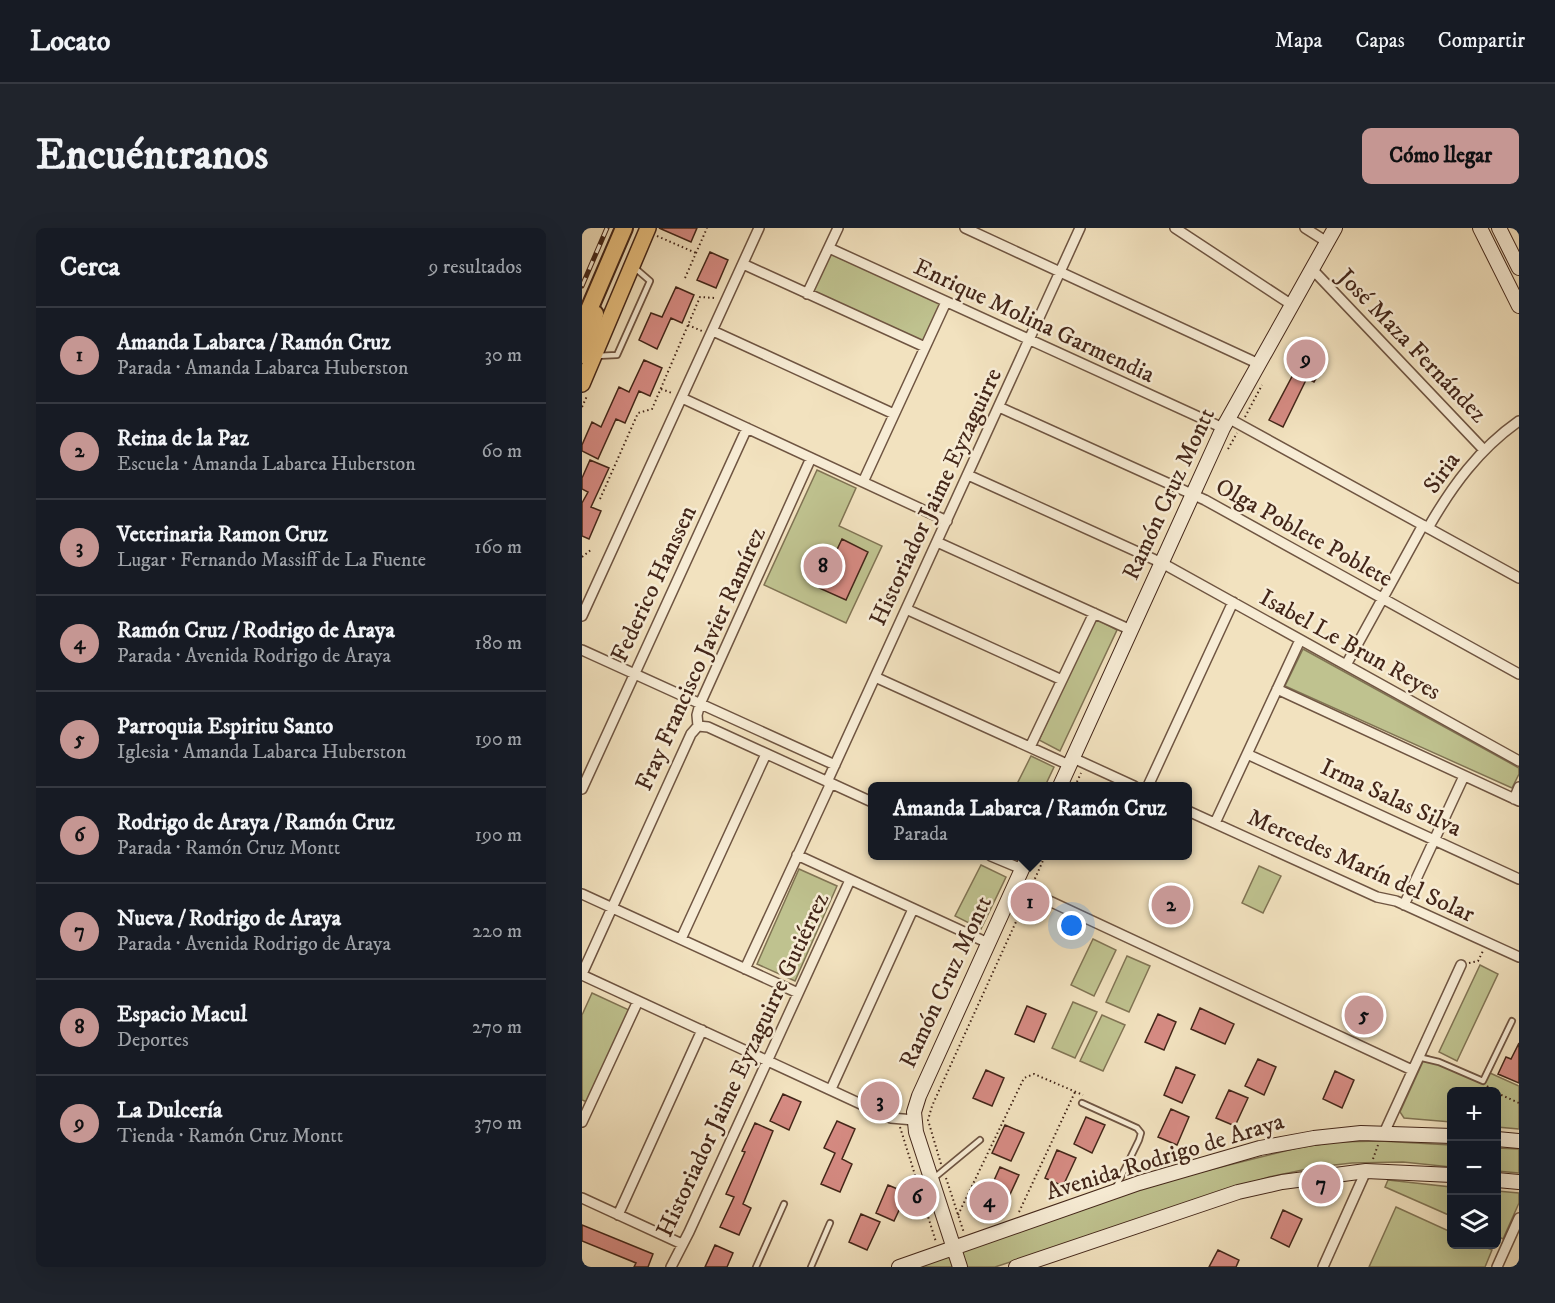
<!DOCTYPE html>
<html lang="es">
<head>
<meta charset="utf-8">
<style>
  body { margin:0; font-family:"IM FELL DW Pica",serif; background:#20242c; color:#f1f3f6 }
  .controls { position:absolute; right:18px; bottom:18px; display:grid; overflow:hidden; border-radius:9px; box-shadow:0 6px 24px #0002 }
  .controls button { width:54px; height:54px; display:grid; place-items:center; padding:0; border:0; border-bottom:2px solid #363941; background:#171b24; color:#f1f3f6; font:30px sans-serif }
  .you { position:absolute; left:490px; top:698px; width:21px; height:21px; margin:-15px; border:4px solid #fff; border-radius:50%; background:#1a73e8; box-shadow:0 0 0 9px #1a73e833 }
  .badge { display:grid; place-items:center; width:39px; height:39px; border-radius:50%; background:#c59692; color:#111; font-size:20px; font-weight:700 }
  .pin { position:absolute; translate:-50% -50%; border:3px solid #fff; box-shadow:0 2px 6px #0006 }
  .popup { position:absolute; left:286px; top:554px; width:324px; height:78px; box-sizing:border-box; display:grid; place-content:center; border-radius:9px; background:#171b24; filter:drop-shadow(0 2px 4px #0005); font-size:20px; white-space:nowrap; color:#9ea1a6 }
  .popup b { font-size:22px; color:#f1f3f6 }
  .popup::after { content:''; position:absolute; left:50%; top:100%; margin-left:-12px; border:12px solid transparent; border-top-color:#171b24 }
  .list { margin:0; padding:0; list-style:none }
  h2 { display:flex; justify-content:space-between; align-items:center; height:78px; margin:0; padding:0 24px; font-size:26px }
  h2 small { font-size:20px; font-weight:400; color:#9ea1a6 }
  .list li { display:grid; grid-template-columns:39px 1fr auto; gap:18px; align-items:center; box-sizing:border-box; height:96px; padding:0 24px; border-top:2px solid #363941 }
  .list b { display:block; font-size:22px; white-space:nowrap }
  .list p { margin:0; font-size:20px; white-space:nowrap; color:#9ea1a6 }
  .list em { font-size:20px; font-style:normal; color:#9ea1a6 }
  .icon { flex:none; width:33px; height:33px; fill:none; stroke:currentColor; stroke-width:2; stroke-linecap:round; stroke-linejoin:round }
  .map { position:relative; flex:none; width:937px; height:1039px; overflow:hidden; border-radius:9px }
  header { display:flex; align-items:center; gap:36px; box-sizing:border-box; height:84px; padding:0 30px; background:#171b24; border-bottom:2px solid #363941 }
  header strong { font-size:28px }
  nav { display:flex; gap:33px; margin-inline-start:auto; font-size:21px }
  .intro { display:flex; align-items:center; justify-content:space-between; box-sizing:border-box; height:144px; padding:0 36px }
  h1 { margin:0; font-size:42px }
  .button { padding:15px 27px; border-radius:9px; background:#c59692; color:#111; font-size:21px; font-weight:700 }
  main { display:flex; gap:36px; padding:0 36px }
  aside { flex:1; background:#171b24; border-radius:9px; box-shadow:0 6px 24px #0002 }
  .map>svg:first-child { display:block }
  .green { fill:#bfc28f; stroke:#817454; stroke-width:1.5 }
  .building { fill:#d68b83; stroke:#432619; stroke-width:1.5 }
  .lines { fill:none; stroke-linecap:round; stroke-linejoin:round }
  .lane-casing { stroke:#6f5542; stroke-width:8 }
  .street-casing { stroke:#6f5542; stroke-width:12 }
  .secondary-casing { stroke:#432619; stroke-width:16 }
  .primary-casing { stroke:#432619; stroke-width:18 }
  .highway-casing { stroke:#432619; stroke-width:20 }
  .path { stroke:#432619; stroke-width:2; stroke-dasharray:1.5 3; stroke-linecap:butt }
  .lane { stroke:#f7ecd5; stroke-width:4.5 }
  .street { stroke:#f7ecd5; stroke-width:9 }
  .secondary { stroke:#f7ecd5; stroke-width:14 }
  .primary { stroke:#e9c180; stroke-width:15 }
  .highway { stroke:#e9c180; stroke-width:16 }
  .rail-casing { stroke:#432619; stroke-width:5 }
  .rail { stroke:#f7ecd5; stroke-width:3; stroke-dasharray:9; stroke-linecap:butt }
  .labels { text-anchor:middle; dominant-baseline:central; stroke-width:5; stroke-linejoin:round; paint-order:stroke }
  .street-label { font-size:24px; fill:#432619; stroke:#f7ecd5 }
</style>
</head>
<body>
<header>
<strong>Locato</strong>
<nav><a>Mapa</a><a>Capas</a><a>Compartir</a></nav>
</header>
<div class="intro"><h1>Encuéntranos</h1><a class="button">Cómo llegar</a></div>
<main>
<aside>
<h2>Cerca<small>9 resultados</small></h2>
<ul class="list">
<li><span class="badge">1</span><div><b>Amanda Labarca / Ramón Cruz</b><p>Parada · Amanda Labarca Huberston</p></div><em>30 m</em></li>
<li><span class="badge">2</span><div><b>Reina de la Paz</b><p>Escuela · Amanda Labarca Huberston</p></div><em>60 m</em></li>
<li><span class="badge">3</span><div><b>Veterinaria Ramon Cruz</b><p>Lugar · Fernando Massiff de La Fuente</p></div><em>160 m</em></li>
<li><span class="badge">4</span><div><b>Ramón Cruz / Rodrigo de Araya</b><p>Parada · Avenida Rodrigo de Araya</p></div><em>180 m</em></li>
<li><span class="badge">5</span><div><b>Parroquia Espiritu Santo</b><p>Iglesia · Amanda Labarca Huberston</p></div><em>190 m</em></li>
<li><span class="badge">6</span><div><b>Rodrigo de Araya / Ramón Cruz</b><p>Parada · Ramón Cruz Montt</p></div><em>190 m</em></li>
<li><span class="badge">7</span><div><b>Nueva / Rodrigo de Araya</b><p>Parada · Avenida Rodrigo de Araya</p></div><em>220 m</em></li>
<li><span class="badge">8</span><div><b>Espacio Macul</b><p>Deportes</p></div><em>270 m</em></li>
<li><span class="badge">9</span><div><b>La Dulcería</b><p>Tienda · Ramón Cruz Montt</p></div><em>370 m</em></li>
</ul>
</aside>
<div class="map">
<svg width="937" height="1039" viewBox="0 0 937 1039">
  <rect width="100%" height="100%" fill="#f2e2bf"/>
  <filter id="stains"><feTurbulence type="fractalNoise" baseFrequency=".00333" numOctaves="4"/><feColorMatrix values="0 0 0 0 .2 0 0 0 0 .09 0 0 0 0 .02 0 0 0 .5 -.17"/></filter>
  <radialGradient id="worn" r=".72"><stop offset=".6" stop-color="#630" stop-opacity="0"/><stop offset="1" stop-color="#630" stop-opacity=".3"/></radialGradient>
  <!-- green -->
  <path class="green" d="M248,25L360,75L341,115L230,64Z
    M235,242L274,260L257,298L300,318L264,395L182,357Z
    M513,390L535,402L478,523L457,512Z
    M721,421L937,540V546L930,560L703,458Z
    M449,528L472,539L463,558H434Z
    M399,637L424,649L399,701L373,688Z
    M677,638L699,648L681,685L660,675Z
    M217,641L255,658L213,753L175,736Z
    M511,711L534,722L512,768L489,757Z
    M545,728L568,738L547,784L524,774Z
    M898,737L916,746L875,833L857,824Z
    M10,765L47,782L5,874L0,872V787Z
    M491,774L515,784L493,830L470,820Z
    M520,787L543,797L521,843L498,833Z
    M844,827L903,854L908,845L937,858V901L915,899V864H870L869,894L822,890L818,884Z
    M798,913L869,917V939L821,934L770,935L735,939L687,949L413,1039H332L559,959L715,920L754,914Z
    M915,920L937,921V945L915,943Z
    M806,952L869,959V988L803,959Z
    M915,963L937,965V975L921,1011L915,1008Z
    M814,979L869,1004L870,1016L899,1017L910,1022L903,1039H787Z"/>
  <!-- building -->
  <path class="building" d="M77,0H115L109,14Z
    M128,24L146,32L134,60L115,52Z
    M94,59L112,67L100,95L89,90L75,121L57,112L69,85L80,89Z
    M723,124L743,135L732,154L725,150L701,199L687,192Z
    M62,132L80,140L68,168L57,163L43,195L34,191L16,231L0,223V217L10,194L19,199L37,159L47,164Z
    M8,232L27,240L9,279L19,283L7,311L0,308V275L6,264L0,261V250Z
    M260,311L286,324L264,372L237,360Z
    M445,778L464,786L452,814L433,806Z
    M618,780L652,796L643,816L609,801Z
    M576,786L594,794L582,822L563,814Z
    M937,815V855L916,846L924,829L929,831Z
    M676,831L694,839L682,867L663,858Z
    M594,839L613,847L600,875L582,867Z
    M404,842L422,850L410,878L391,870Z
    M753,843L772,852L760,880L741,871Z
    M647,862L666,870L653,898L634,890Z
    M201,866L219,874L207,902L188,893Z
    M589,881L607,889L595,917L576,909Z
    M504,889L523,897L510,925L492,916Z
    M255,893L273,901L260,931L270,936L258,964L239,956L253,925L242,920Z
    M173,895L191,903L161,976L169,980L157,1007L138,999L152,969L144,966L163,924L160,923Z
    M423,897L442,905L429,933L410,925Z
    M475,922L494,930L481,958L463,950Z
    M418,939L437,947L424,975L406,966Z
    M306,957L325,965L312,993L294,985Z
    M701,982L720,991L707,1019L689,1010Z
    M279,986L298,994L285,1022L267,1014Z
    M0,997L71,1026L66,1039H52L54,1035L0,1013Z
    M133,1017L151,1025L145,1039H123Z
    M636,1022L657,1032L654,1039H627Z"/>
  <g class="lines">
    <defs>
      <path id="lane" d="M14,128L35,127L68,53L53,40
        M836,829L857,834L901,853L930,793
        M500,875L555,900L559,905L557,912L534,959
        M352,950L398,912
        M174,1039L202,976
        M229,1039L248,995"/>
      <path id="street" d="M383,0L677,136
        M593,0L710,77
        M723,0L745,14
        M247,20L641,200
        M161,36L343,119
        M730,41L902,222
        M225,66L256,0
        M131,103L312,186
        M100,170L365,293
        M417,179L623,272L937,446
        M646,190L937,350
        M386,247L580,335L937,533
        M281,254L364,74
        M846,300C870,258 897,221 937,193
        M355,314L549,402
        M324,381L480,452
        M0,388L177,0
        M0,422L253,537
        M764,437L841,297
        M293,449L487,537
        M695,461L937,573
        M116,498L115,487L118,476L229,230
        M116,498L126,499L290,574
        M448,519L512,385
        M665,526L937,651
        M491,530L552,558
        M245,554L498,0
        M566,558L651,374
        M0,561L165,200
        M932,571L937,559
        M606,583L795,669L814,673L937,729
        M633,595L718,412
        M215,627L406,715
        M409,628L440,641
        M433,657L830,842
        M0,666L216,765
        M822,677L882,548
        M99,711L184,526
        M163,741L249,555
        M0,746L109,506L116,498
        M0,747L309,890L332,892
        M249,861L331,681
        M0,894L56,773
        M802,905L879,737
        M0,970L100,1016
        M36,987L120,802
        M89,1039L107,1004L268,652
        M741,1039L784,943
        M915,1039L937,990"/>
      <path id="secondary" d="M898,0L937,78
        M917,0L937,40
        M478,558L641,200L753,0
        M915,911L937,913
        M915,952L937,954
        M317,1039L557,955L678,920L732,910L779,905L870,908
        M378,1039L334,904L332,884L337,868L446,628
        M434,1039L656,964L700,954L784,943L870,947"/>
      <path id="primary" d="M0,156L66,0"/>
      <path id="highway" d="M0,98L42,0
        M0,127L13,86"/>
    </defs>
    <!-- lane casing -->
    <use href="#lane" class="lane-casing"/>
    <!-- street casing -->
    <use href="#street" class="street-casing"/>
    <!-- secondary casing -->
    <use href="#secondary" class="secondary-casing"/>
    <!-- primary casing -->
    <use href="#primary" class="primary-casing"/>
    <!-- highway casing -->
    <use href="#highway" class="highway-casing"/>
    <!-- path -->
    <path class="path" d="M75,8L114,25
      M103,50L125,0
      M106,97L120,103
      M79,161L90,165
      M0,179L5,168
      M663,189L680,157
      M646,221L655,205
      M18,271L56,185L70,181L118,69L133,70
      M0,329L10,321
      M493,558L499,545
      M451,655L463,628
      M887,735L896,733L901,723
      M905,858L912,864
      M915,865L937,875
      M318,899L354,1014
      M791,931L796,917
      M359,936L346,892L350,878L443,674
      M364,950L382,1005
      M437,984L493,864
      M376,987L442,850L452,846L501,867"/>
    <!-- lane -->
    <use href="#lane" class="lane"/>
    <!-- street -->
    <use href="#street" class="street"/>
    <!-- secondary -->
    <use href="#secondary" class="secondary"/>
    <!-- primary -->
    <use href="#primary" class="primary"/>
    <!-- highway -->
    <use href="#highway" class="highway"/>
    <defs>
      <path id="rail" d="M0,58L25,0"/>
    </defs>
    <!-- rail casing -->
    <use href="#rail" class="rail-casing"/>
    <!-- rail -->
    <use href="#rail" class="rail"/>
  </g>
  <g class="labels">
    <!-- street labels -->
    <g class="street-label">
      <text transform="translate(452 93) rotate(25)">Enrique Molina Garmendia</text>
      <text transform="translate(830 118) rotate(46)">José Maza Fernández</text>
      <text transform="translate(860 245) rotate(-54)">Siria</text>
      <text transform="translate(587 266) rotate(-65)">Ramón Cruz Montt</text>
      <text transform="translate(354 269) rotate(-65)">Historiador Jaime Eyzaguirre</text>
      <text transform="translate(722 305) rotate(29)">Olga Poblete Poblete</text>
      <text transform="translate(72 356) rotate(-65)">Federico Hanssen</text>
      <text transform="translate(768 417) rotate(29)">Isabel Le Brun Reyes</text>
      <text transform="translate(119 431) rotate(-66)">Fray Francisco Javier Ramírez</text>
      <text transform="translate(809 570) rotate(25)">Irma Salas Silva</text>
      <text transform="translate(779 638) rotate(24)">Mercedes Marín del Solar</text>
      <text transform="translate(364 754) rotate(-65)">Ramón Cruz Montt</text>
      <text transform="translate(161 837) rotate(-65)">Historiador Jaime Eyzaguirre Gutiérrez</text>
      <text transform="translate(583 929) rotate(-17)">Avenida Rodrigo de Araya</text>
    </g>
  </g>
  <rect width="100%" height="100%" filter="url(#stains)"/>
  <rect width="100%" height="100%" fill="url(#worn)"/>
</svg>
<div class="controls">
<button>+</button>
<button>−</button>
<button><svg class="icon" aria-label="layers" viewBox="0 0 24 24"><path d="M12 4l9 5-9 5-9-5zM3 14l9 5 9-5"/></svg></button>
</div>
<div class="you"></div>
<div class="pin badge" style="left:448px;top:674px">1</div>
<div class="popup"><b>Amanda Labarca / Ramón Cruz</b>Parada</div>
<div class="pin badge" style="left:589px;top:677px">2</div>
<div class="pin badge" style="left:298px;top:873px">3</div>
<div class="pin badge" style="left:407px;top:973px">4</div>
<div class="pin badge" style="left:782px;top:787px">5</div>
<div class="pin badge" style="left:335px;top:969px">6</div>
<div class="pin badge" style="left:739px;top:956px">7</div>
<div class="pin badge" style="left:241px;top:338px">8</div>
<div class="pin badge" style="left:724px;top:131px">9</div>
</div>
</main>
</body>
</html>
